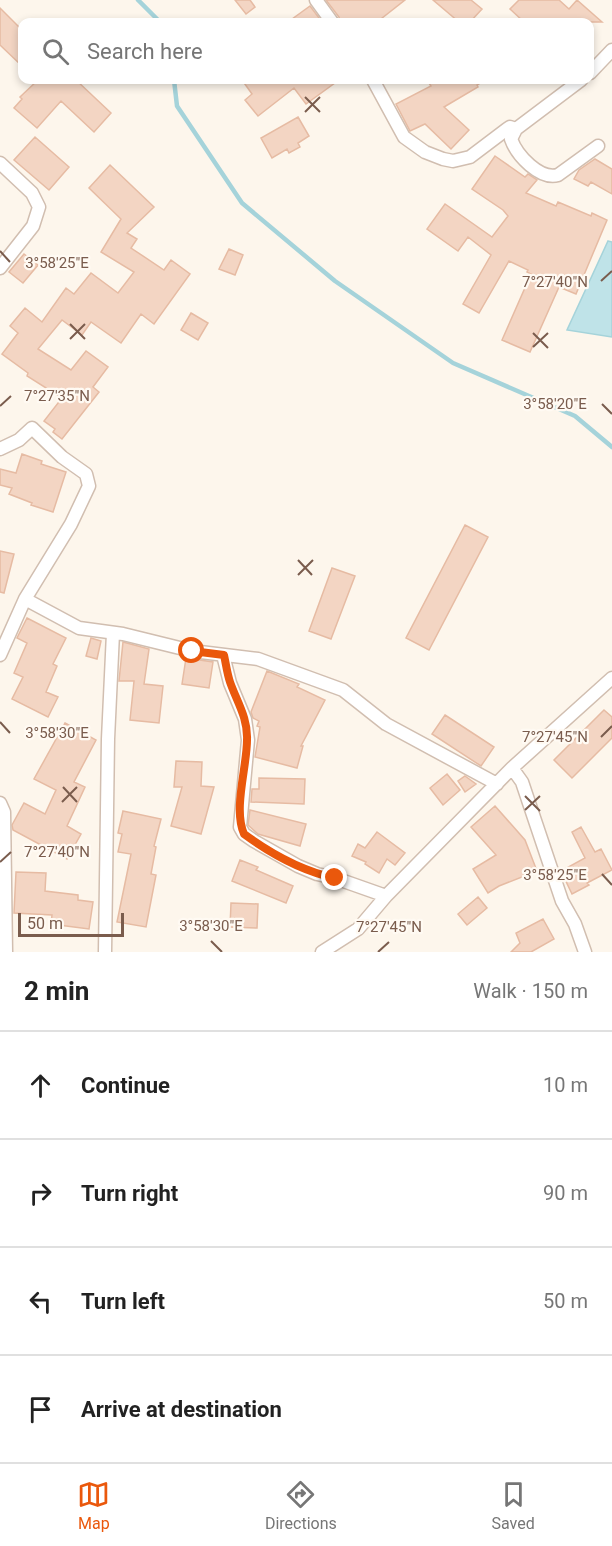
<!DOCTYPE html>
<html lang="en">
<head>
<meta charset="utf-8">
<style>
  body { margin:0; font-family:Roboto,sans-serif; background:#f2f2f2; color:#222 }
  .scale { position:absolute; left:18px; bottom:15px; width:106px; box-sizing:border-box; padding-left:6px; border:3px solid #7a5c4d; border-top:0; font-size:16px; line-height:21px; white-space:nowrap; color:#7a5c4d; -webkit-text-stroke:4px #fffaf3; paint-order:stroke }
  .stop { position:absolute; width:18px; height:18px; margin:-14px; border:4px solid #ea580c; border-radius:50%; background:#fff }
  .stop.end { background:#ea580c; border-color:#fff; box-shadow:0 2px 6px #0008 }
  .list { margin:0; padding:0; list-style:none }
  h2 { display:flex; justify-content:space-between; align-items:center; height:78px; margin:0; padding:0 24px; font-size:26px }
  h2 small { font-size:20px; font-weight:400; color:#767676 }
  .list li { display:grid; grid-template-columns:39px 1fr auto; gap:18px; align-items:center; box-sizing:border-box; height:108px; padding:0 24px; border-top:2px solid #e0e0e0 }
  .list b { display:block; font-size:22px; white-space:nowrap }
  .list em { font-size:20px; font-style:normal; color:#767676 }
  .icon { flex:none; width:33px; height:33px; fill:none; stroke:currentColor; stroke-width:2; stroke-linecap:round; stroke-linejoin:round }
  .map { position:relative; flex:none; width:612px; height:952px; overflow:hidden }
  .search { position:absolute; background:#fff; box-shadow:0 3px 9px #0003; left:18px; right:18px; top:18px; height:66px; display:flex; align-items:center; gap:15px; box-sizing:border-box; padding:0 21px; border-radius:12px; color:#767676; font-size:22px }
  .sheet { height:510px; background:#fff }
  nav { display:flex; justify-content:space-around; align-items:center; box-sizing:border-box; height:84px; border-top:2px solid #e0e0e0; background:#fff; font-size:16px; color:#767676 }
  nav a { display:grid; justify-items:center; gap:3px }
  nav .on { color:#ea580c }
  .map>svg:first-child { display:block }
  .water { fill:#bfe3e8; stroke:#a5d3da; stroke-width:1.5 }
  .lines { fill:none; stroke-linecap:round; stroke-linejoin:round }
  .stream { stroke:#a5d3da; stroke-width:4.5 }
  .building { fill:#f3d5c3; stroke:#e6bba3; stroke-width:1.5 }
  .street-casing { stroke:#d1beb0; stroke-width:15 }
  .street { stroke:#fff; stroke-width:12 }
  .route { stroke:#ea580c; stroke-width:8 }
  .ticks { fill:none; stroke:#7a5c4d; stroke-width:2 }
  .ticks-label { font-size:15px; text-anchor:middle; fill:#7a5c4d; stroke:#fffaf3; stroke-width:4.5; stroke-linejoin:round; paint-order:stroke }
</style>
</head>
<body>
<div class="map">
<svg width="612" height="952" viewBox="0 0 612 952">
  <rect width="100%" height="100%" fill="#fdf6ec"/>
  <!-- water -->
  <path class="water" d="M608,241L612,242V337L567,330Z"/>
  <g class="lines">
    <!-- stream -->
    <path class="stream" d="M138,0L160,22
      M174,80L177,106L242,203L335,281L453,363L575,416L612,447"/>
  </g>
  <!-- building -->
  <path class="building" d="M235,0H250L255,7L246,14Z
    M326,0H405L377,22H340L339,17Z
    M433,0H471L482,9L470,22H459Z
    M519,0H559L569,9L577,0L602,22H524L510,9Z
    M310,6L322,22H288Z
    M0,8L22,30V66L0,45Z
    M38,80H76L111,113L94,132L61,101L37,128L14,108L22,99L20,97Z
    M242,80H339L306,104L294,88L258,116L245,100L252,94Z
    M427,80H485L477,85L478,87L444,107L469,130L451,149L425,124L410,131L396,104L431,86Z
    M298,117L309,136L298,143L300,147L289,153L287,149L272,158L261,138Z
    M35,137L69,167L49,190L14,160Z
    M495,156L525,177L528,174L537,180L526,193L556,206L558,202L591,216L592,213L607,220L576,294L559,287L530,352L502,340L531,274L527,272L528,270L509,261L479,313L463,304L491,255L468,237L458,251L427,229L445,204L492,237L508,216L503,210L472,189Z
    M595,159L612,169V194L591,182L588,186L574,179L579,170Z
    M110,165L154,207L127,233L137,239L131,248L164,270L171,260L190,274L154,324L141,314L121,343L91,322L82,335L62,320L38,349L71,370L86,351L108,367L93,387L99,392L62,439L53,432L55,429L44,421L62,398L27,376L28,373L2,354L18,333L10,326L25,308L42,322L66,288L74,294L91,273L118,293L134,272L101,252L121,219L89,188Z
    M229,249L243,255L235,275L219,269Z
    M24,254L38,265L23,283L9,272Z
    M191,313L208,323L198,340L181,330Z
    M22,454L42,461L41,464L66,472L53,512L31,505L32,503L9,494L12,488L0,485V469L16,473Z
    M465,525L488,537L429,650L406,638Z
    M0,551L14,554L4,593L0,592Z
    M332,568L355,576L331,639L309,631Z
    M27,618L66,638L53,664L57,666L46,692L58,697L48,717L12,699L23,677L14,673L27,643L17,638Z
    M91,638L101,641L97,659L86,656Z
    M123,642L149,649L144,684L163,686L159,723L130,720L134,681H119Z
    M186,658L213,662L209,688L182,684Z
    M267,671L299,684L297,687L325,700L301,746H303L297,768L255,757L260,727L257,726L259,721L253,718L251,712Z
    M604,710L612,717V738L572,778L554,760Z
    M445,715L494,747L481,766L432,734Z
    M65,723L96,740L74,782L85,787L67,826L81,834L67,859L13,830L12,825L24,803L45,814L56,790L34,779Z
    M176,761L202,762L201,786L214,787L201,834L171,826L182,787H174Z
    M447,774L460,790L443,805L430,788Z
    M465,776L476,784L465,792L458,781Z
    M259,778L305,779L304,804L251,802L252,789H259Z
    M495,806L525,840L537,871L499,886L488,893L473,869L496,855L471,827Z
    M250,810L306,824L300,846L258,834L248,825Z
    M123,811L161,819L154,846L156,847L151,874L156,875L146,927L117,922L131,854L118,852L122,834L118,833Z
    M581,827L595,852L601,849L612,870L587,883L589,885L572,894L561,871L585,858L572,832Z
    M377,832L405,853L395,865L387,859L379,873L365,864L366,862L352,856L358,844L365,848Z
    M240,860L258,867L256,870L293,886L286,903L232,881Z
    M16,872L46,873L45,891L78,895V900L93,902L89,929L51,924L52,915L14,913Z
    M478,897L487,908L467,925L458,914Z
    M231,903L258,904L257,928L230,927Z
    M543,919L554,939L531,952H511L520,943L516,933Z"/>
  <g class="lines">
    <defs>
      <path id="street" d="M316,0L332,22
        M590,73L612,50
        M373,80L404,137L425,152L443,159L453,161L470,157L507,129L510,127L516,129
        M581,80L516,129L511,139C517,156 540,180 558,175L598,146
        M0,163L32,193L39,207L33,226L0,268
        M0,449L19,440L32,428L62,457L86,474L89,486L71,524L25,599L0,655
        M25,599L79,628L123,634L192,651L258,659L343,690L386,724L497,784
        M223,655L230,683L245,719L248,740L240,827L244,834L254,841L298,866L317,874L335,878L386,896
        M512,768L522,782L562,901L575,924L585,952
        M0,803L4,812L6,952
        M105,952L108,739L113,633
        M322,952L358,929L386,896L512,768L612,678"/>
    </defs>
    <!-- street casing -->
    <use href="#street" class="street-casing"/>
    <!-- street -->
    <use href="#street" class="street"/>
  </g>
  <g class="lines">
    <!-- route -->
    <path class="route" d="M192,651L224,655C226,664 227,673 230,682C237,702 248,718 247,740C247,767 233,809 244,834C270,853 302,871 335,878"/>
  </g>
  <!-- ticks -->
  <path class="ticks" d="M305,97L320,112M305,112L320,97M0,251L10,262M601,281L612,271M70,324L85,339M533,333L548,348M70,339L85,324M533,347L548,333M602,404L612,414M0,406L11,396M298,560L312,575M298,575L313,560M0,722L10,733M601,737L612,726M63,787L77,802M525,796L540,811M62,802L77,787M525,810L540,796M0,862L11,852M602,874L612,885M211,941L222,952M378,952L389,942"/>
  <g class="ticks-label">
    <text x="57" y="268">3°58'25"E</text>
    <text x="555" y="287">7°27'40"N</text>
    <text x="57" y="401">7°27'35"N</text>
    <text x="555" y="409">3°58'20"E</text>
    <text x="57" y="738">3°58'30"E</text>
    <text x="555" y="742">7°27'45"N</text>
    <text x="57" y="857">7°27'40"N</text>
    <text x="555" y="880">3°58'25"E</text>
    <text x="211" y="931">3°58'30"E</text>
    <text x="389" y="932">7°27'45"N</text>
  </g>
</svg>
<div class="scale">50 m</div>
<div class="stop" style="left:192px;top:651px"></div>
<div class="stop end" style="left:335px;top:878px"></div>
<div class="search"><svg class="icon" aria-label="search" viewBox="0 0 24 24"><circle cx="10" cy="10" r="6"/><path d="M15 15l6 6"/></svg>Search here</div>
</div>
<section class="sheet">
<h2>2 min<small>Walk · 150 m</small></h2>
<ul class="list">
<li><svg class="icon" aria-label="ahead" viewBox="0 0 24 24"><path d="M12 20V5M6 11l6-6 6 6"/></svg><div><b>Continue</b></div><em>10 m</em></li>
<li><svg class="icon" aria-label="right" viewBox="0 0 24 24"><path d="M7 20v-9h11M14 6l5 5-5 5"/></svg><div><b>Turn right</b></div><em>90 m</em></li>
<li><svg class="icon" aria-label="left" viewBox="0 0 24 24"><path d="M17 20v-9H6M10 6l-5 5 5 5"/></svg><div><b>Turn left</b></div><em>50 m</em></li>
<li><svg class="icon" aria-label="arrive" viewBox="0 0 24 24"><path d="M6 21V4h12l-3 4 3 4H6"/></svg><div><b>Arrive at destination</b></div></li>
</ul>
</section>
<nav>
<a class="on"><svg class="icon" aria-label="map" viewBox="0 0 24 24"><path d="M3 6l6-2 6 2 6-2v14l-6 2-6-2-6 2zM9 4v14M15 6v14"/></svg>Map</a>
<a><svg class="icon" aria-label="directions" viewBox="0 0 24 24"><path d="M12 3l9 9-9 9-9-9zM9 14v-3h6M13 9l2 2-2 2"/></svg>Directions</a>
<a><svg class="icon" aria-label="saved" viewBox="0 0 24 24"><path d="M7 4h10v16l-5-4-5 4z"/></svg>Saved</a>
</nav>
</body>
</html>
